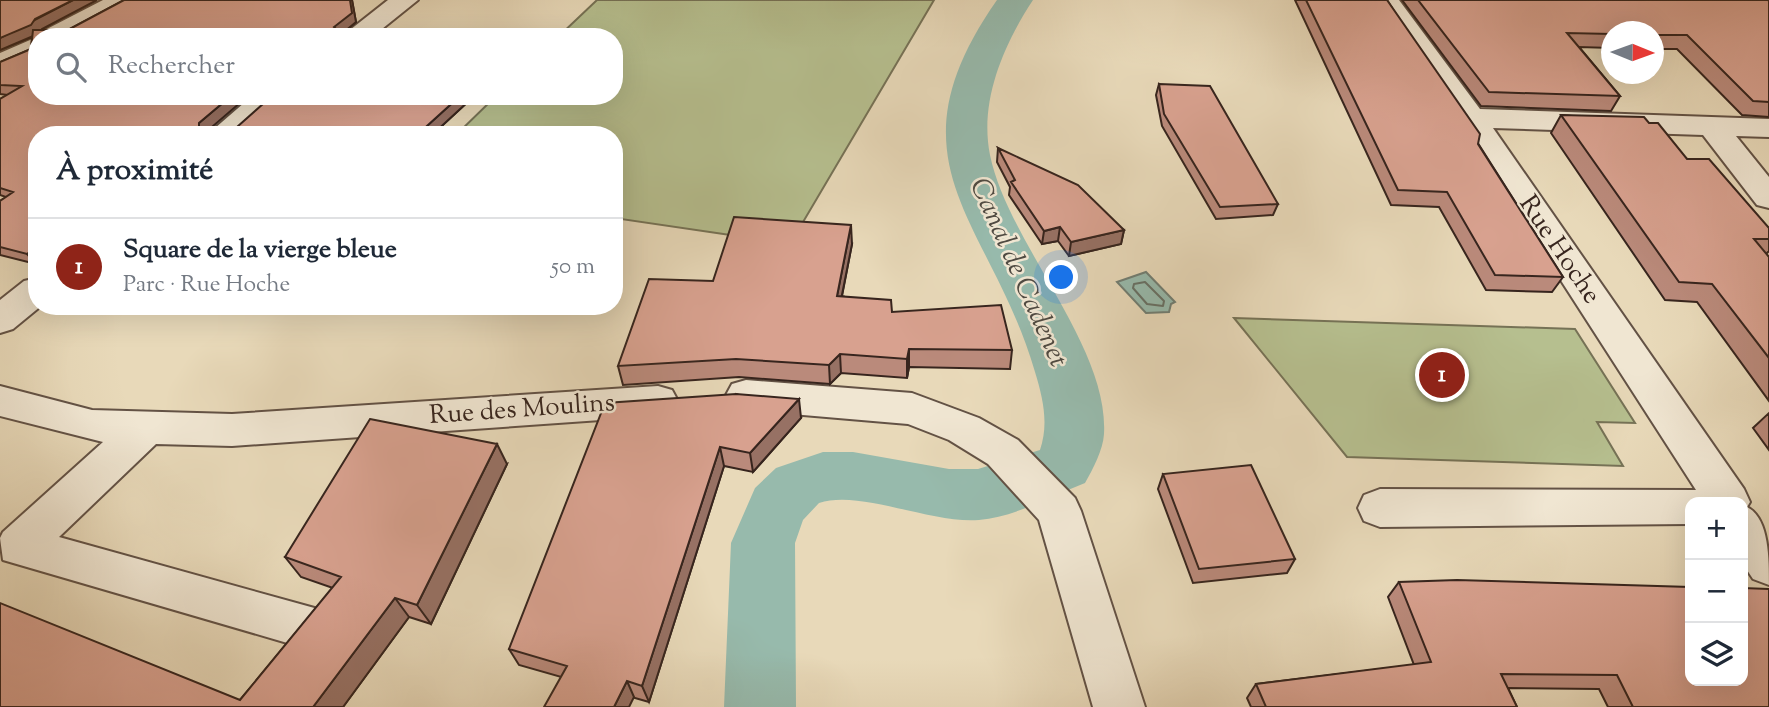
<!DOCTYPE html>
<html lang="fr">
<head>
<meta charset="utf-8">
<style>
  body { margin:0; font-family:"Sorts Mill Goudy",serif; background:#f6f6f7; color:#1f2937 }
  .controls { position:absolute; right:21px; bottom:21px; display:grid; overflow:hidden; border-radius:14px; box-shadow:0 7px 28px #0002 }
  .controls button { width:63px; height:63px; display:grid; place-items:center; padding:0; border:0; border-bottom:2px solid #e0e1e3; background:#fff; color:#1f2937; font:35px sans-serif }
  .compass { position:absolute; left:1601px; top:21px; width:63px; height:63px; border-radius:50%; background:#fff; box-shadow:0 7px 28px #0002; rotate:91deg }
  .you { position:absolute; left:1062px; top:278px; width:24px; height:24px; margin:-18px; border:5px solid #fff; border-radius:50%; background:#1a73e8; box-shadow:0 0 0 10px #1a73e833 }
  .badge { display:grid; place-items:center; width:46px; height:46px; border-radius:50%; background:#8f2418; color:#fff; font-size:23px; font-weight:700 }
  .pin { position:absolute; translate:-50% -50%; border:4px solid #fff; box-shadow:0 2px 7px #0006 }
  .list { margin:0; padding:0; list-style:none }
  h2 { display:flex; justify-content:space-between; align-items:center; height:91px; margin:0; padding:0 28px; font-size:30px }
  h2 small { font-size:23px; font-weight:400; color:#747a83 }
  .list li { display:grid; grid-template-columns:46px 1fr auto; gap:21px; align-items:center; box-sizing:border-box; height:98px; padding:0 28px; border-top:2px solid #e0e1e3 }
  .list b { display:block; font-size:26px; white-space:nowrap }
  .list p { margin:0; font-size:23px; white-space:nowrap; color:#747a83 }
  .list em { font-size:23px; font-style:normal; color:#747a83 }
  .icon { flex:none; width:38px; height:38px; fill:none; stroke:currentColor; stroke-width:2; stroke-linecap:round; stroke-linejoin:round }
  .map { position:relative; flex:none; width:1769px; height:707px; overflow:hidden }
  .search { position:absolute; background:#fff; box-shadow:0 7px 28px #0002; left:28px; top:28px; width:595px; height:77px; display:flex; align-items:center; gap:18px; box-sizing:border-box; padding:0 24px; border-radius:28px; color:#747a83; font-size:26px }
  .panel { position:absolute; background:#fff; box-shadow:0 7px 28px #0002; left:28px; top:126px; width:595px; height:189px; border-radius:28px }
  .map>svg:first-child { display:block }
  .green { fill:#b6bf8f; stroke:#767256; stroke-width:2 }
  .water { fill:#97baac; stroke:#717e73; stroke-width:2 }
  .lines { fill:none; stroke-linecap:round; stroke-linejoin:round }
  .shore { stroke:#677065; stroke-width:2 }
  .canal { fill:#97baac; fill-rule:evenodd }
  .minor-casing { stroke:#635245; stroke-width:4 }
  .minor { fill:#f0e6d2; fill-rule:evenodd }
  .wall { fill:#ba8a7b; stroke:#37251e; stroke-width:2 }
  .shaded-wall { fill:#977164; stroke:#37251e; stroke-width:2 }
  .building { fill:#d8a18f; stroke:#37251e; stroke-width:2 }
  .labels { text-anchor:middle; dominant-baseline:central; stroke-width:5; stroke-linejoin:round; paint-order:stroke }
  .street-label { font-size:26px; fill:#37251e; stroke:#f0e6d2 }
  .water-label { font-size:28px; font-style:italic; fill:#4f4a42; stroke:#f0e6d2 }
</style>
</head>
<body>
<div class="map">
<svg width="1769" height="707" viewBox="0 0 1769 707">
  <rect width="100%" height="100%" fill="#e8d9b9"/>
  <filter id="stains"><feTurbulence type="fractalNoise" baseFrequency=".00286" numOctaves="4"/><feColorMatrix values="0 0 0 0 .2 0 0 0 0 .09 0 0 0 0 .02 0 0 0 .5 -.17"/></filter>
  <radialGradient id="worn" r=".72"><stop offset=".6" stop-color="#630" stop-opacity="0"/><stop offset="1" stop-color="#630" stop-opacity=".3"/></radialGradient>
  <!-- green -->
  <path class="green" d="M597,0H934L793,239L737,236L614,218V135H456L496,96H614V37H558Z
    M1234,318L1575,329L1635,423L1597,422L1623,466L1347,457Z"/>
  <!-- water -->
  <path class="water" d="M1146,272L1175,302L1171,304L1169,312L1146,313L1117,282Z"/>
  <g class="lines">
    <!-- shore -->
    <path class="shore" d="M1145,282L1164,301L1163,306L1147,304L1133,288L1134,284Z"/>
    <!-- canal -->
    <path class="canal" d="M997,0H1033C1004,44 979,101 990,155C1008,243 1109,345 1104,434C1103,450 1093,469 1085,483C1051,496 1015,517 979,520C931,524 860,489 819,503L803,520L795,543L796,707H724L731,543L755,488L776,468L823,452H853L949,469H978L1040,450C1049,424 1043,398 1035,372C991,220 882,164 997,0Z"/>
    <defs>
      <path id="minor" d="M103,0H136L132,5L73,37H39L43,31Z
        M388,0H418L372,37H341Z
        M1373,0H1399L1480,109L1769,119V137L1736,136L1769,177V208L1757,205L1703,135L1493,128L1744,489L1750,502L1747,507C1769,518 1769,558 1769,585L1753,579L1743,564V502H1690V524L1380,527L1364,521L1358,508L1364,495L1380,489L1696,490L1457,119Z
        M37,37V56L0,72V53Z
        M252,96H284L241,135H207Z
        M37,278V306H41L13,329L0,333V300L24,281Z
        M746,380L912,393L979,418L1018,440L1075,498L1081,511L1145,707H1093L1039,520L988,464L949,440L908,424L746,410L732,406L726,395L732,384Z
        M0,386L92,410L232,414L658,386L672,390L678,401L672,412L658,416L232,446L156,444L59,537L318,609L325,625L318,641L301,647L3,560L0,538L3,532L103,442L0,416Z"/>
    </defs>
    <!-- minor casing -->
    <use href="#minor" class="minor-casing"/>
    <!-- minor -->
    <use href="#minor" class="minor"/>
  </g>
  <!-- wall -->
  <path class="wall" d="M0,0L42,29L41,30H68L124,0H352L356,22L346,30H355L358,37H37L212,127H237L472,98L432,135H37V264H36L0,255V201L6,197L0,195V99L8,95L0,94V62L31,49L32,37L0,50Z
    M1295,0H1387L1563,277L1552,292L1486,290L1439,207L1391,205Z
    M1402,0H1768L1769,1V117L1742,115L1677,49H1654V32H1612V48L1579,47L1620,96L1611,111L1481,106Z
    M1159,84L1278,204L1273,215L1216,219L1162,126L1156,95Z
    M1561,115L1649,123L1687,159L1769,228V251L1766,254L1769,257V401L1697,302L1665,300L1551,133Z
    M998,148L1124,230L1121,244L1069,256L1058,241L1042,244L1009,195L1010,187L997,162Z
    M852,244L842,296L1012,350L1010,369L909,367L907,378L841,373L830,384L739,377L623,385L618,366L713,281Z
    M736,394L801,418L753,472L724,466L649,702L519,665L509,649Z
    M1769,413V450L1753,428Z
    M507,464L431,624L409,617L343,707H0L240,700L333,588L301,577L285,557Z
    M1163,474L1295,559L1287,573L1193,583L1158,489Z
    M1399,582L1769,707H1608L1599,689L1508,688L1517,707H1251L1247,698L1256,684L1414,665L1388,597Z"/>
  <!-- shaded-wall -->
  <path class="shaded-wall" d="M73,0H97L42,29L38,34L0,50V38Z
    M350,0H352L356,22L338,37L334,27Z
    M231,96H248L205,133L199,127V123Z
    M460,96H471L472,98L432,135H417Z
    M851,225L852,244L838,315L837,296Z
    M1060,227L1058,241L1042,244L1044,231Z
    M1124,230L1121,244L1069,256L1071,242Z
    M35,248L37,250V264H36L27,254Z
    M909,349V367L907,378V359Z
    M840,354L841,373L830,384L829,365Z
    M799,399L801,418L753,472L750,453Z
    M497,444L507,464L431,624L417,605Z
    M720,447L724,466L649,702L642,686Z
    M395,598L409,617L343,707H313Z
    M627,681L634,697L629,707H614Z"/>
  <!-- building -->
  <path class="building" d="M0,0H73L35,19L31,25L0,38Z
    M124,0H350L352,13L334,27L337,30H355L356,37H37V96H231L199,123V127H237L272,96H460L417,135H37V249L35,248L27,254L0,247V201L13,192L0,188V99L22,86L0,85V62L31,49L33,30H68Z
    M1306,0H1387L1480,134L1478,144L1563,277L1495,275L1447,192L1398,190Z
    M1418,0H1768L1769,1V102L1753,101L1687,35H1654V32H1612V34L1567,33L1620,96L1489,92Z
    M1159,84L1210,86L1278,204L1220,207L1164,114Z
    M1561,115L1644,117L1649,123H1658L1687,159H1709L1769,228V239H1754L1769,257V358L1712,284L1679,282Z
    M998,148L1078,185L1124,230L1071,242L1060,227L1044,231L1011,182L1015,180Z
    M734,217L851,225L837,296L891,300L892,312L1001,305L1012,350L909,349L907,359L840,354L829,365L736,359L618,366L649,279L713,281Z
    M736,394L799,399L750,453L720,447L642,686L627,681L614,707H544L567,666L509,649L605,403Z
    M370,419L497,444L417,605L395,598L313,707H0V603L240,700L341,577L285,557Z
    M1251,465L1295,559L1199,569L1163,474Z
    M1457,580L1690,587V681H1743V588L1769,589V707H1633L1617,675L1501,674L1517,707H1266L1256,684L1431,662L1399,582Z"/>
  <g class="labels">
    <!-- street labels -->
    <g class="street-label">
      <text transform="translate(1559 250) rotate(56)">Rue Hoche</text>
      <text transform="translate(522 410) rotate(-4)">Rue des Moulins</text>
    </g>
    <!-- water labels -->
    <g class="water-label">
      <text transform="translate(1018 273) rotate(66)">Canal de Cadenet</text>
    </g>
  </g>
  <rect width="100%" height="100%" filter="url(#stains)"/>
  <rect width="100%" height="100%" fill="url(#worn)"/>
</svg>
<div class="controls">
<button>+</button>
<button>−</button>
<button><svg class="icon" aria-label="layers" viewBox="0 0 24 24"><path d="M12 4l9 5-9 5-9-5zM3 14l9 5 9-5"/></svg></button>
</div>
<svg class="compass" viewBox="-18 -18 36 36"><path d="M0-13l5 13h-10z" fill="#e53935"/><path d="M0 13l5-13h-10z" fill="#747a83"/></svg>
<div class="you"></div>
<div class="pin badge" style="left:1442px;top:375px">1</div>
<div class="search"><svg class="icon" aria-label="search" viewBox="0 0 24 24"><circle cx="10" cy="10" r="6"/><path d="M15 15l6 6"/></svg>Rechercher</div>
<section class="panel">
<h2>À proximité<small></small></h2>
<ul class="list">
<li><span class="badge">1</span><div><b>Square de la vierge bleue</b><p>Parc · Rue Hoche</p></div><em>50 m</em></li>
</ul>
</section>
</div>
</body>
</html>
